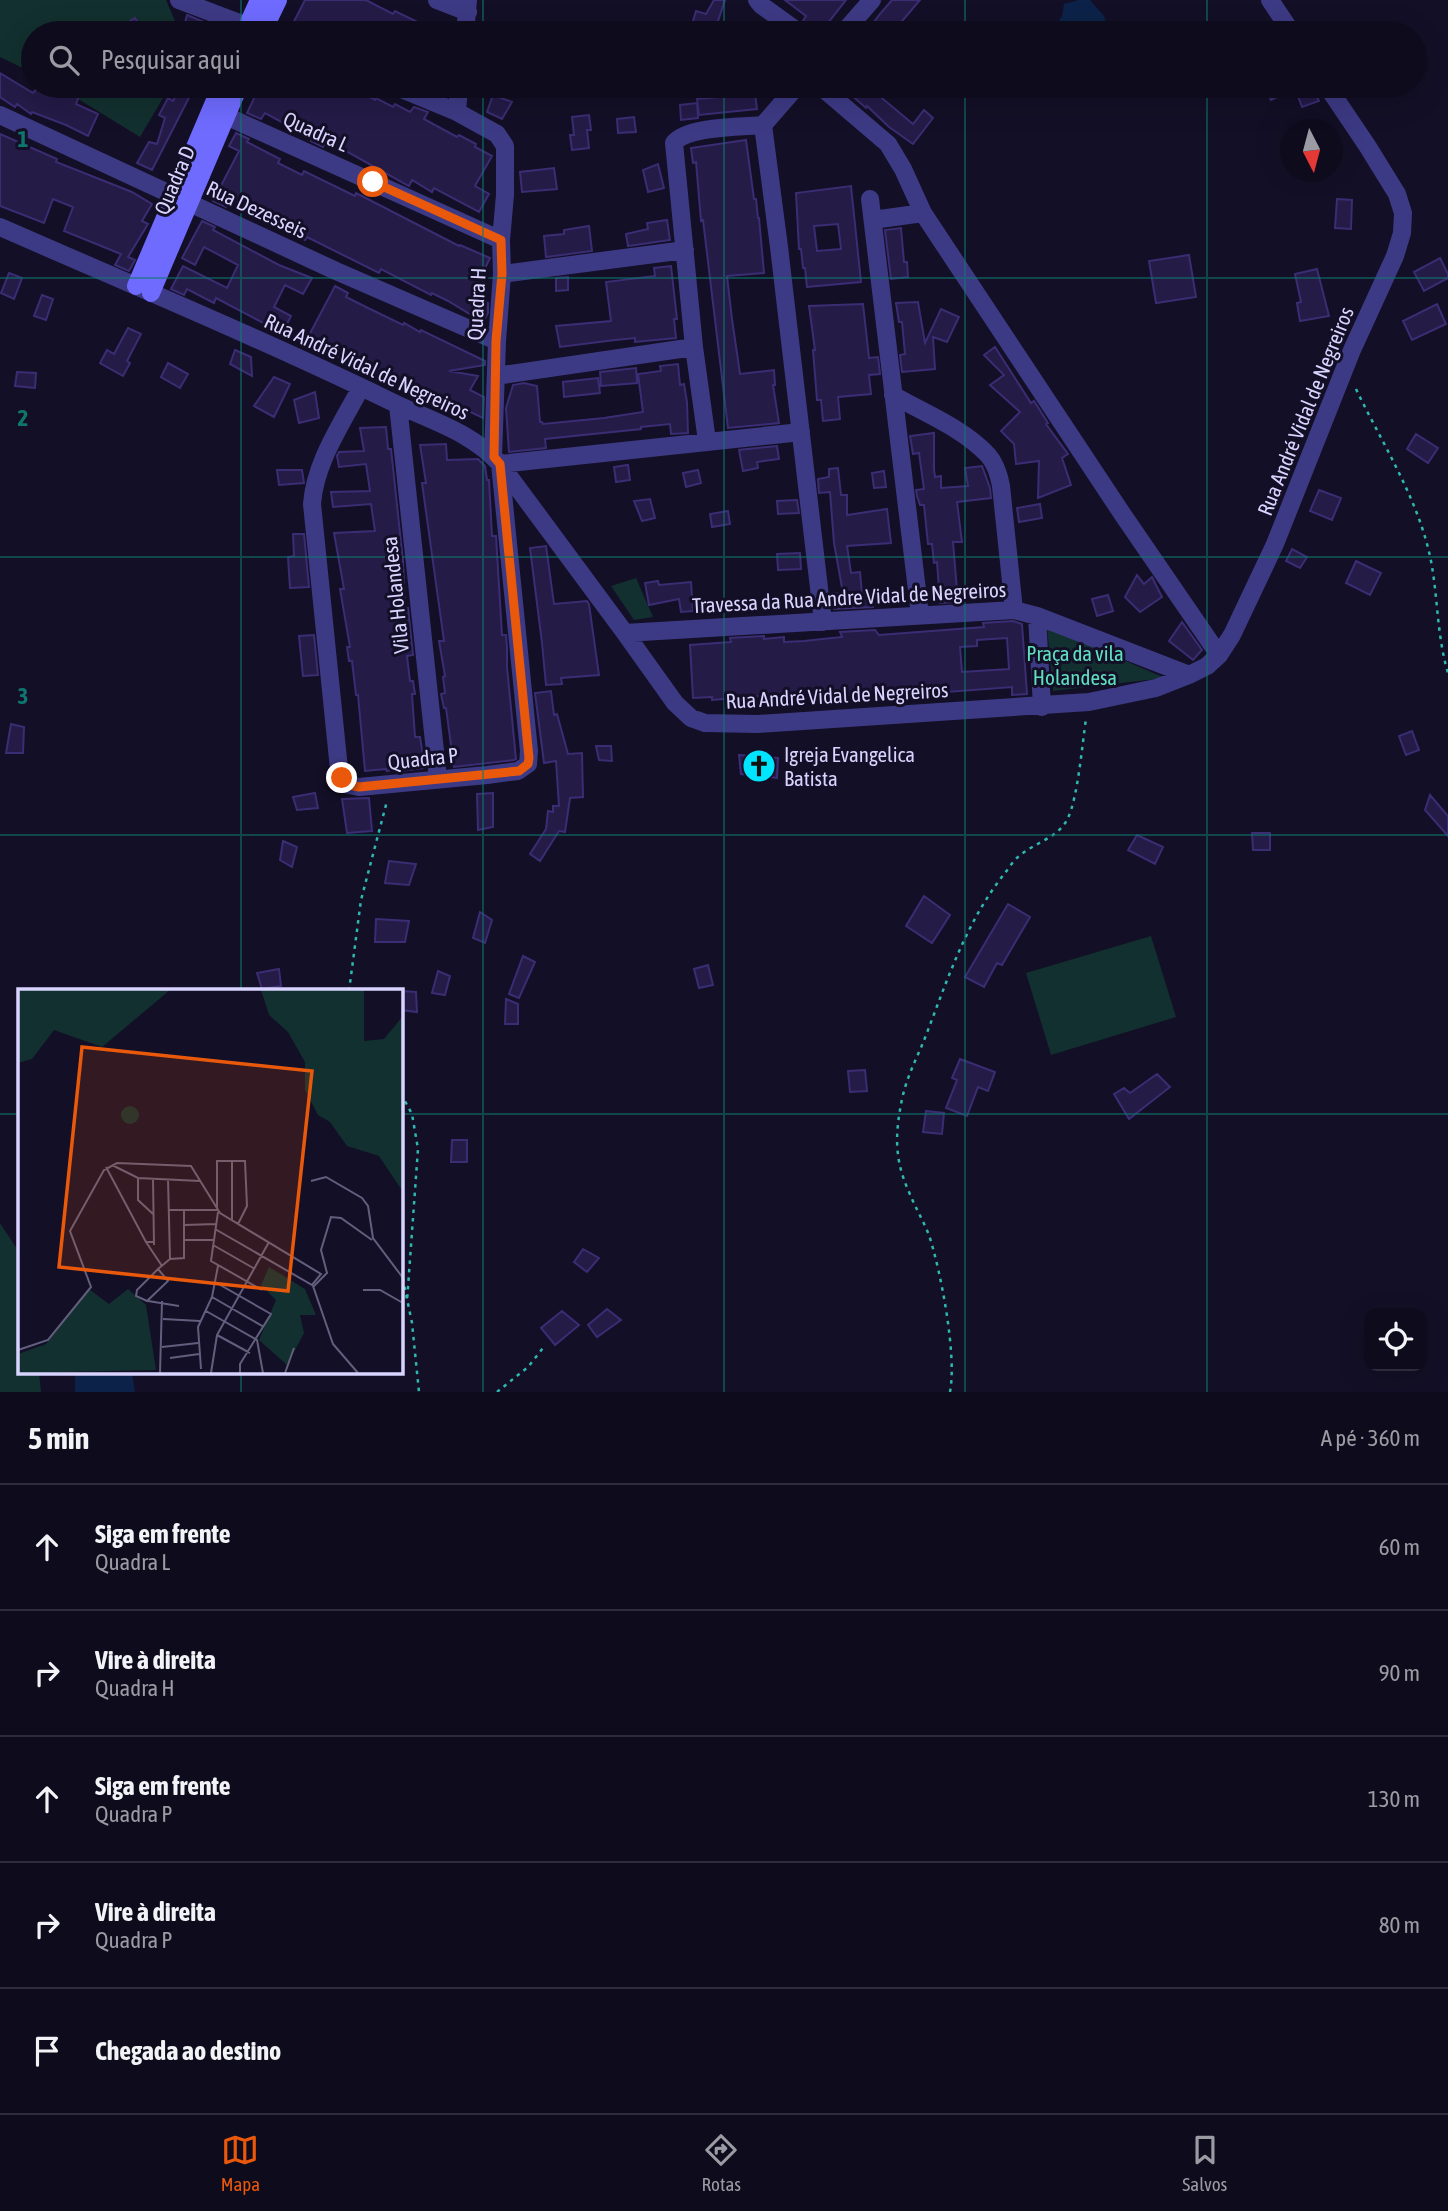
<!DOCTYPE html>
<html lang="pt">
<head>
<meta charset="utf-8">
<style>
  body { margin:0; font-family:"Asap Condensed",sans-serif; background:#171425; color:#f1f3f6 }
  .controls { position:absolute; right:21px; bottom:21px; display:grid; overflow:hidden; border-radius:14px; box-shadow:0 7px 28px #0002 }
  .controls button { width:63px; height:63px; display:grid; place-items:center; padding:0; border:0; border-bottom:2px solid #2e2b3b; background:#0e0b1c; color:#f1f3f6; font:35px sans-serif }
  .compass { position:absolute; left:1280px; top:119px; width:63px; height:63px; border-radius:50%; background:#0e0b1c; box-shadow:0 7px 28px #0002; rotate:174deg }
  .stop { position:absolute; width:21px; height:21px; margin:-16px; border:5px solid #ea580c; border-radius:50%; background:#fff }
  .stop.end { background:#ea580c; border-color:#fff; box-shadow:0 2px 7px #0008 }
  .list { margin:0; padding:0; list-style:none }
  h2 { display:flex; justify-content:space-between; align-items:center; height:91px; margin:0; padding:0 28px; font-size:30px }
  h2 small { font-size:23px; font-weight:400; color:#9b9ba3 }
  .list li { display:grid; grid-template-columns:46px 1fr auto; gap:21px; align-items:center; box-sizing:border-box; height:126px; padding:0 28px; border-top:2px solid #2e2b3b }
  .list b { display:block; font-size:26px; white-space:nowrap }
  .list p { margin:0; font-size:23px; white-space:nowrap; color:#9b9ba3 }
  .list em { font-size:23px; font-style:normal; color:#9b9ba3 }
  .icon { flex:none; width:38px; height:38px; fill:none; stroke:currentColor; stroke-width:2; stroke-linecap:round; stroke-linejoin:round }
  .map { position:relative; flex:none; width:1448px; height:1392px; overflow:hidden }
  .search { position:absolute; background:#0e0b1c; box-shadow:0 7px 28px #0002; left:21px; right:21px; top:21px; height:77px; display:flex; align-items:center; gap:18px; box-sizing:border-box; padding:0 24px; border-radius:38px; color:#9b9ba3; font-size:26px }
  .sheet { height:721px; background:#0e0b1c }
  nav { display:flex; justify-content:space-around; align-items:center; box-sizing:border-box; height:98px; border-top:2px solid #2e2b3b; background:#0e0b1c; font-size:19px; color:#9b9ba3 }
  nav a { display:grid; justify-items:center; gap:4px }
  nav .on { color:#ea580c }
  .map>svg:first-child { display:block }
  .green { fill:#12302f }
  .water { fill:#0c2248 }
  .building { fill:#241b47; stroke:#3b2d73; stroke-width:2; fill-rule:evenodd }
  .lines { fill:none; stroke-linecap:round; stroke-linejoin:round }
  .path { stroke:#2fb8b0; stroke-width:2.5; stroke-dasharray:3.5 5; stroke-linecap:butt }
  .street { stroke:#3d3a85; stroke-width:18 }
  .secondary { stroke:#6f6bff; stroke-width:18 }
  .route { stroke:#ea580c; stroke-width:9 }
  .grid { fill:none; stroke:#0f766e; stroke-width:2; stroke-opacity:0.55 }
  .labels { text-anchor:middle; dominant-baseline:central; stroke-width:6; stroke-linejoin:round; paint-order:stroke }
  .street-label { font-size:21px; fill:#d9d4ff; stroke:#130f26 }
  .park-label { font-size:21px; fill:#5fe0c0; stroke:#130f26 }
  .poi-label { font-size:21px; fill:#d9d4ff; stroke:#130f26; text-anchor:start }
  .inset-road { fill:none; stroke:#625e7d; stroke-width:2 }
  .view { fill:#e8590c; fill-opacity:0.15; stroke:#e8590c; stroke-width:3.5 }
  .inset-edge { fill:none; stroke:#d9d4ff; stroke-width:3.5 }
  .grid-label { font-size:23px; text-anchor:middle; font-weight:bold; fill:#0f766e; stroke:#130f26; stroke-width:6; stroke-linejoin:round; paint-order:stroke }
</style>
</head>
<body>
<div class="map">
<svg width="1448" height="1392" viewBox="0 0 1448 1392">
  <rect width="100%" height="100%" fill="#130f26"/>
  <!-- green -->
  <path class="green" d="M0,0H166L175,21L174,33H33V73L0,57Z
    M57,86H170L140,137Z
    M636,578L653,617L634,620L611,586Z
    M1047,627L1165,678L1053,691Z
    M1151,936L1176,1017L1051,1055L1026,973Z
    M0,1223L19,1252V1373H39L41,1392H0Z"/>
  <!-- water -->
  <path class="water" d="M1079,0H1090L1104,16L1110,33H1055L1052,31L1062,16L1064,4Z
    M75,1373H132L135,1392H75Z"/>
  <!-- building -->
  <path class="building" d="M305,0H366L393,14L395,11L440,33H327L309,24L304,33H288Z
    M714,0H725L714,33L691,28L696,11L706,14Z
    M785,0H846L820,33H811L810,28L803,21L806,16Z
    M892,0H920L892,33H866L879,15Z
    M187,15L214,26L213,31L197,27L196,32L184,26Z
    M135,18L145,33H112Z
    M0,73L33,93L39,86H83L76,104L98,114L88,136L66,125L32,112L31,114L17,104L15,107L0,97Z
    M181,86H195L152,170L137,163L149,142L157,144L165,118L159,115L168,98L173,101Z
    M260,86H349L375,100L376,98L393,107L395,104L410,112L414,107L428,112L424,119L457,137L459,135L476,144L475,147L492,156L475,186L489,194L479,212L434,188L432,192L412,180L409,186L326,140L323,147L311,141L314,136L291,124L289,126L265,113L261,119L247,113Z
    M841,86H884L877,94L913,124L924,110L933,118L913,144L889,127L867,106L866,108Z
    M1263,86H1312L1319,101L1302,107L1295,88L1271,100Z
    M755,94L757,109L699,115L697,99Z
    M493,95L512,102L502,119L487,112Z
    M697,103L698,118L681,120L680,105Z
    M589,115L591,130H587L589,148L572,150L570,135H574L572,117Z
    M634,117L636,132L618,133L617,119Z
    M236,133L249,139L247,142L280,159L278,163L302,175L304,171L355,196L356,193L459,246L460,245L490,258L473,293V295L488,303V313L483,322L448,301L432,293L431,295L381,269L379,273L307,237L305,240L271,224L258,217L259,214L230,199L226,207L213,201L239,151L229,146Z
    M0,134L57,159L56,162L132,192L152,204L142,221L148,224L128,257L135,260L129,271L115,265L121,254L64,231L73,207L53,199L44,223L0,206Z
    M746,140L754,199H756L758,218H759L764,273L727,276L732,319L740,374L774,370L775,385H773L779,423L728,428L703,220L701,221L696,162L693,163L691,148Z
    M658,164L664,188L648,192L643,170Z
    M554,168L557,189L522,192L520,172Z
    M851,186L861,282L807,287L805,268H803L801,249H799L796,193ZM838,224L841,249L817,251L814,226Z
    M1337,199L1352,200L1351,229L1335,228Z
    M667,220L670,240L628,246L626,234L648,229L647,223Z
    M202,221L215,227L213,230L279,265L312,278L303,294L285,285L274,307L291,316L284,330L273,324L271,327L216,298L214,303L187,289L184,295L171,289L183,266L227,288L238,265L204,247L195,265L182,258Z
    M589,226L592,251L546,257L544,236L564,234V230Z
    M901,228L904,262H907L908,277L891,279L885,230Z
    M1189,255L1196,297L1156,303L1149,261Z
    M1440,258L1448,274V278L1424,291L1414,272Z
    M671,266L677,319H674L676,338L635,342V338L615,340L560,347L556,326L611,321L606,282L655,276L654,268Z
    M1317,269L1329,316L1300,321L1297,303L1301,302L1295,274Z
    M9,273L22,278L14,299L1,293Z
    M568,277V290L556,291V278Z
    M335,286L348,293L346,297L368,308L403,325L404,323L420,332L421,330L485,361V365L449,371L478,376L470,390L484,397L483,418L445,400L442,404L425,395L423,399L411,392L412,390L360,364L342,356L341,358L307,339Z
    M42,295L53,299L46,320L34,316Z
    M918,302L925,343L941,309L959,317L947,342L933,337L935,369L902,372L900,355L905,354L902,322H899L896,303Z
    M863,304L869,358L878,357L880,374L869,375L871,394L838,397L840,419L823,421L821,400H817L813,350H815L809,306Z
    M1437,304L1446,324L1412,340L1403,321Z
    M128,328L141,334L127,361L130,363L123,376L100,363L107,350L114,354Z
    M995,347L1031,403L1034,401L1048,423L1046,424L1068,454L1062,458L1071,485L1038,498L1039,461L1016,464L1014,444L1001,431L1020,412L990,385L1004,375L984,355Z
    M235,350L251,357L252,376L230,364Z
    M168,363L188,374L180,388L161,377Z
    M678,364L680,385L684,384L687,402L688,433L671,434L670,424L641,427V429L545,439L546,448L509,452L506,408L513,385L524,383L537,386L540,422H542L543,424L604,418L643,412L638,374L661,371L660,366Z
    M636,368L637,383L601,386L600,372Z
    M17,372L36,373L35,388L15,386Z
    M274,377L290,384L274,417L254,406Z
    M598,378L600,393L564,397L563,382Z
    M315,392L319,418L299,423L294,400Z
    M386,427L388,449H391L403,561L405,608H408L413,655L407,656L410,681H413L415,694H412L415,737H420L425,768L400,771V768L387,771L386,769L365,771L358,695H356L352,661H349L347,647H350L340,589H344L334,533L375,531L371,504L333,507L331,492L370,491L366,464L339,467L337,456L339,452L364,451L360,428Z
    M934,433V470L935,477L941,476V488L968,486L965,468L982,466L990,488L991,498L957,502L962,542H953L958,602L940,603L937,562L934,563L932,544H928L924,505H920L917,496L916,490L924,489L919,453L913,454L910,436Z
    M1416,434L1438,448L1428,463L1407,449Z
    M446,444L447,460L478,459L485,466L487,480H489L492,536H496L502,635H506L507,648V667L516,759L514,760L454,767L446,708H444L441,694L445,693L443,677L445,676L439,641H444L422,483H426L420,445Z
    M777,446L779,459L757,462L758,468L743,471L739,450Z
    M628,465L630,480L616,482L614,467Z
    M838,468L841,495H847V515L887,509L891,543L847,546L851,573L860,572L862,593L901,590V601L873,604V607L834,609L831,594L843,593L834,543L830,492L819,493L818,479L829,477V469Z
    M277,470H302L304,483L279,485Z
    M698,470L701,483L686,487L683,473Z
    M884,471L886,487L874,488L872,473Z
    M1319,490L1341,498L1332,520L1310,511Z
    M650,499L655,518L642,521L634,501Z
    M797,500L799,513L778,514L777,501Z
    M1040,504L1042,518L1019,522L1017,508Z
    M728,511L730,524L712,527L710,514Z
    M293,534H304L309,587L290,588L288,557L294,556Z
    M546,546L554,604L587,601L589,604L599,675L561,678L562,684L546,685L542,643L530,548Z
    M1292,549L1307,557L1300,568L1286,561Z
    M800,553L801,569L778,570L777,554Z
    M1356,561L1381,573L1370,595L1346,583Z
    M1137,575L1144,584L1152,577L1162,597L1140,612L1125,597Z
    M658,581L659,585L691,582L693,611L681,612L679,599L649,605L645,583Z
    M1108,595L1113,611L1097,616L1092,599Z
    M1013,621L1022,624L1027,694L1012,695V687L947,692V687L921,689V691L906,692V689L829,697L812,698V695L773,698V695L712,700V697L693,698L690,645L731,642L730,638L764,636V639L784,637V642L804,641L842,637L840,632L875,630L879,635L984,627L983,623ZM1007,638L1009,669L962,672L960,647L977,646V640Z
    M1182,622L1202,650L1193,660L1169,641Z
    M314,635L318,675L303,676L299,636Z
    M551,691L554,715L557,714L568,754L582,753L583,797L570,798L565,832L559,831L540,861L530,854L546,829L548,811L553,812V806H559L556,761L544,763L535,693Z
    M11,724L24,727L23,753H6Z
    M1412,731L1419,750L1406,755L1399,736Z
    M596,746H611L612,761L599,760Z
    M739,755L778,758L777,778L741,774Z
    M315,793L318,808L297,810L293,797Z
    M493,793V827L478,830L477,794Z
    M1430,795L1448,816V836L1425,810Z
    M369,798L372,831L347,833L342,799Z
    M1252,833H1270V850H1253Z
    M1137,835L1163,847L1155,864L1128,850Z
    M283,841L297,847L292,867L280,860Z
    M389,861L416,864L409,885L385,883Z
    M924,896L950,915L932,943L906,926Z
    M1008,904L1030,917L1002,965L997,963L984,987L965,977Z
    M480,912L492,920L485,943L473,938Z
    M376,919L409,921L405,942H375Z
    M523,956L535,962L519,998L509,994Z
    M708,965L713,985L699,988L694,969Z
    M279,969L281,986L262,989L257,973Z
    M438,971L450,976L445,995L432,993Z
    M401,991L416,992L417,1012L401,1010Z
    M506,999L518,1004V1024H505Z
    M960,1059L995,1072L988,1091L978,1087L967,1116L946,1108L957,1080L952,1078Z
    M865,1070L867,1091L850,1092L848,1071Z
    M1157,1074L1170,1087L1129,1119L1114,1094L1124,1088L1130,1093Z
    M926,1111L944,1113L942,1134L923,1132Z
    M452,1140H467V1162H451Z
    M583,1249L599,1258L587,1272L574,1262Z
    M607,1309L621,1320L597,1337L588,1325Z
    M562,1311L579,1325L555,1345L541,1328Z"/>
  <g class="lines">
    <!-- path -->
    <path class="path" d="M1356,389C1383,445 1419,500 1431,561C1438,598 1437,637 1448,673
      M349,991L361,900L387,801
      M401,1094L412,1114L418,1149L407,1301
      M401,1270L412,1323L419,1392
      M497,1392L528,1367L543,1348
      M950,1392C957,1355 941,1272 929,1235C923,1220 915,1207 909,1192C894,1159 895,1134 902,1099C908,1072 919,1055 928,1030C949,975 968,919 1005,873C1009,868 1013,861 1018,857C1033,843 1059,838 1068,818C1078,796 1082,746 1086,719"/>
    <!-- street -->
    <path class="street" d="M179,0L260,31
      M437,0L468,12
      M757,0L761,5L800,33
      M1270,0L1292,33
      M465,33L468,0
      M843,33L872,0
      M394,86L457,112L497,134L505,146V195L501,240L502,274L497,341L493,457
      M820,86L888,144L903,169L923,213
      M457,112L459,86
      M0,115L336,271L497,341
      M226,116L501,240
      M763,125L779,247L823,622
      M870,199L920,615
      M873,220L923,213L1123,515L1219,655
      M0,227C130,284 262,339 390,401C428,420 471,431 500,464L625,633L675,703L691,718L705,723L758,724L1089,702L1156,688L1189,675L1207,666L1219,655L1232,635L1275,544L1352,350L1395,256L1402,233L1403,213L1397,194L1368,147L1327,86
      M502,274L685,250
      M496,376L694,347
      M361,387C342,424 315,462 312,504L339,769L345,784L359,787L487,775L518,771L528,764L529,751L500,464L801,432
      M893,395C924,413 963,428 988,455C996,464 999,475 1001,486L1014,610
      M398,405L438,779
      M707,441L694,347L674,143C687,126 741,127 763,125L797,86
      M1037,616L1042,707
      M625,633L1014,610L1037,616L1189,675"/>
    <!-- secondary -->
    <path class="secondary" d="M244,33L259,0
      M262,33L278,0
      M136,286L221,86
      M151,293L239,86"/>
  </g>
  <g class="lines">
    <!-- route -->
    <path class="route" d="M342,778L345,784L359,787L519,771L528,764L529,758L500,464L494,457L496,341L502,274L501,240L373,182"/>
  </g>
  <!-- grid -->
  <path class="grid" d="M241,0V33M483,0V33M724,0V33M965,0V33M1207,0V33M241,86V991M483,86V1392M724,86V1392M965,86V1392M1207,86V1392M0,278H1448M0,557H1448M0,835H1448M0,1114H19M401,1114H1448M241,1373V1392"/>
  <!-- icons -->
  <defs>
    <symbol id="church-disc" viewBox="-11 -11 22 22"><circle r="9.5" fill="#00e5ff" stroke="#130f26"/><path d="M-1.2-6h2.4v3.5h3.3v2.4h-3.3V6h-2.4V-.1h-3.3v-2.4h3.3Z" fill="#111"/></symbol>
  </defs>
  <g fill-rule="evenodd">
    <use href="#church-disc" x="740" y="747" width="38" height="38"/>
  </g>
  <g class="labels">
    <!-- street labels -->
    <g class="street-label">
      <text transform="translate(316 131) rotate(24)">Quadra L</text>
      <text transform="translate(174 180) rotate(-67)">Quadra D</text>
      <text transform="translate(257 209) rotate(25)">Rua Dezesseis</text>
      <text transform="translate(476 304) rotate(-87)">Quadra H</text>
      <text transform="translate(367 366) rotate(25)">Rua André Vidal de Negreiros</text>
      <text transform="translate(1305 411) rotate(-68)">Rua André Vidal de Negreiros</text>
      <text transform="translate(395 595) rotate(-96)">Vila Holandesa</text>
      <text transform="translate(849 597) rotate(-3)">Travessa da Rua Andre Vidal de Negreiros</text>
      <text transform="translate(837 695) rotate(-3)">Rua André Vidal de Negreiros</text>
      <text transform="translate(423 758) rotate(-6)">Quadra P</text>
    </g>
    <!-- park labels -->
    <g class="park-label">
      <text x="1075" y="653">Praça da vila<tspan x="1075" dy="24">Holandesa</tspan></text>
    </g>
    <!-- poi labels -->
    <g class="poi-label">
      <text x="784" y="754">Igreja Evangelica<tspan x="784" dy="24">Batista</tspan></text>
    </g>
  </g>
  <!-- overview -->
  <g transform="translate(18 989)">
    <rect width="385" height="385" fill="#130f26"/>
    <path d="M0,1H152L84,58L36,41L14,70L0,74ZM243,1H346V52L366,50L385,27V203L361,167L329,157L312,133L300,126L287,101V73L270,43L251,26ZM103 126a9 9 0 1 1 18 0a9 9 0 1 1-18 0ZM251,278L287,300L298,326H282L286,344L269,376L241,351L258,311L243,296ZM71,300L91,315L110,300L128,316L138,381L0,384V365L28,355Z" fill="#12302f"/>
    <path class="inset-road" d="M214,172V231M94,176L120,189L182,192M88,178L128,253H136M120,189V211L135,225M135,190L136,256M150,190L152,270M293,192L308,188L344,209L350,217L355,249L385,289M151,221H199V172H227L229,217L220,235M200,223L193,272L244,301M166,236L198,235M166,251H195M128,253L144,277M195,256L237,280M140,280L150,292L129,312L118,307L119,301L140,280L152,270L166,269V221M197,293L253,325L222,375V384M295,297L315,355L340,384M295,298L309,284L303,261L313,228L323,229L354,251M345,301H362L385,314M194,308L246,338M130,312L161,317M188,322L239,351L245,384M145,330L182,332M199,346L232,364M144,358L180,354M0,361L30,351L73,298L52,242L86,181L99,174L173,177L202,224L303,285L294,296L197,240M152,369L181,365M183,380L180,338L194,308L200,277M142,384L144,312M193,384L199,346L251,253M267,384L276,359"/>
    <path class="view" d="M64,58L294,82L270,302L41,278Z"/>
    <rect width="385" height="385" class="inset-edge"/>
  </g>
  <g class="grid-label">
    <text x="23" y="147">1</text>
    <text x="23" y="426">2</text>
    <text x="23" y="704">3</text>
  </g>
</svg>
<div class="controls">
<button><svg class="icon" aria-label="locate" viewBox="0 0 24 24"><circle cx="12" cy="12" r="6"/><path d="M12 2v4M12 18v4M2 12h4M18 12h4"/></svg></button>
</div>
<svg class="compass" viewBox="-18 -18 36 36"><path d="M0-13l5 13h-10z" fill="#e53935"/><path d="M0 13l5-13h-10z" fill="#9b9ba3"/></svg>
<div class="stop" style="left:373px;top:182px"></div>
<div class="stop end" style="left:342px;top:778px"></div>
<div class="search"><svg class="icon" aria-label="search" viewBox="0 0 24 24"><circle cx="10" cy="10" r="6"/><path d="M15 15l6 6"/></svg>Pesquisar aqui</div>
</div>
<section class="sheet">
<h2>5 min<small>A pé · 360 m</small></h2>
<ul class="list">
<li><svg class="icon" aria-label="ahead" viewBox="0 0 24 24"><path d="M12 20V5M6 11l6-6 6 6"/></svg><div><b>Siga em frente</b><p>Quadra L</p></div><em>60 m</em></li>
<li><svg class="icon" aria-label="right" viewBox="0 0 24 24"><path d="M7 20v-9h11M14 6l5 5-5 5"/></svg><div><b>Vire à direita</b><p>Quadra H</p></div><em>90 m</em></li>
<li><svg class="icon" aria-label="ahead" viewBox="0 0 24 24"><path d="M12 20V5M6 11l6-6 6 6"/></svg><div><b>Siga em frente</b><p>Quadra P</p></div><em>130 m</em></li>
<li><svg class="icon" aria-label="right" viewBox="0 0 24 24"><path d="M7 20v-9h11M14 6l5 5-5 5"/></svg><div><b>Vire à direita</b><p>Quadra P</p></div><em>80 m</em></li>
<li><svg class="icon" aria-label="arrive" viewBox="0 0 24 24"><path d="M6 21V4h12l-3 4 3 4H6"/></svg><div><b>Chegada ao destino</b></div></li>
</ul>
</section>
<nav>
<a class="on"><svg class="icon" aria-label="map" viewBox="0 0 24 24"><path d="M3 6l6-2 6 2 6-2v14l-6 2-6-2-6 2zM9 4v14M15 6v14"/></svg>Mapa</a>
<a><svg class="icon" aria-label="directions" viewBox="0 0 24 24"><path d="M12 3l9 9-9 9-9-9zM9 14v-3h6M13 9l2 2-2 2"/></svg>Rotas</a>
<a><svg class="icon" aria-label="saved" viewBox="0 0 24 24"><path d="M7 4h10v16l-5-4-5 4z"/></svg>Salvos</a>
</nav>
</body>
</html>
